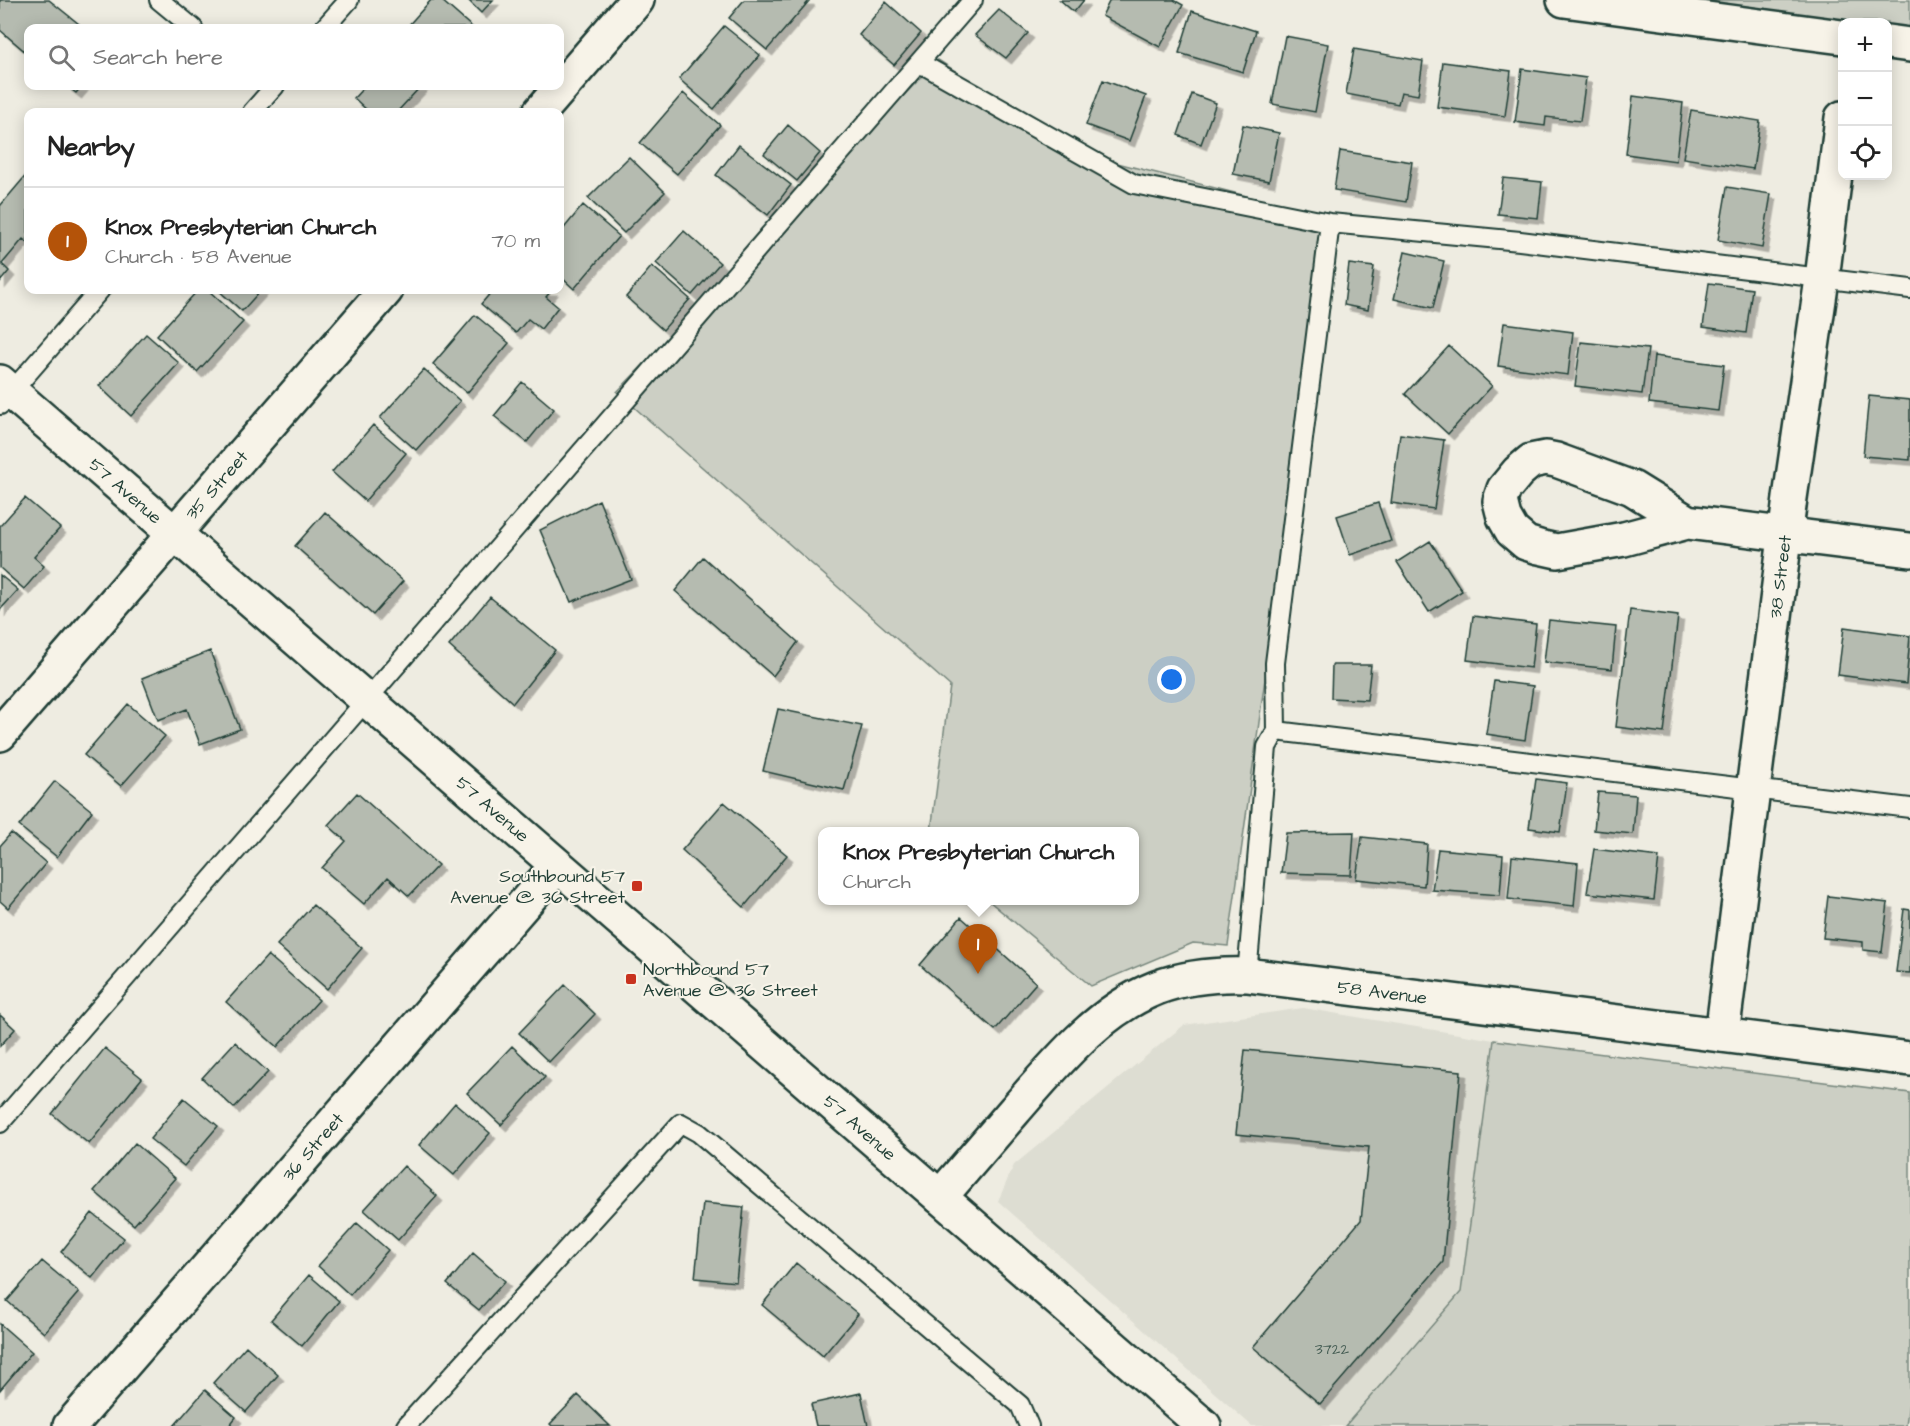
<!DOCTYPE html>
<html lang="en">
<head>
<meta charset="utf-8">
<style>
  body { margin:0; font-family:"Architects Daughter",sans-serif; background:#f6f6f6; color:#222 }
  .controls { position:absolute; right:18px; top:18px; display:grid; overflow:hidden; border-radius:12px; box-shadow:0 3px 15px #0003 }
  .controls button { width:54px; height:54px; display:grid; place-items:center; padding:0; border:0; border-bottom:2px solid #e0e0e0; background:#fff; color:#222; font:30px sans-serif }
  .you { position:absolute; left:1172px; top:680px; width:21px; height:21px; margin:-15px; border:4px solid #fff; border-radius:50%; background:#1a73e8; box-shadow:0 0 0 9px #1a73e833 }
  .badge { display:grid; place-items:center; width:39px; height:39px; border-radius:50%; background:#b45309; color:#fff; font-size:20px; font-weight:700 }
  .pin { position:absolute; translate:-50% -50px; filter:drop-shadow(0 2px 3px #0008) }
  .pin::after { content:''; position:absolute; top:32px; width:21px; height:18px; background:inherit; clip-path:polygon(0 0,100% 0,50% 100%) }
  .popup { position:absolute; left:818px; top:827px; width:321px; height:78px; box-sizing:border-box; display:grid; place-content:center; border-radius:12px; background:#fff; filter:drop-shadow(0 2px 4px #0005); font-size:20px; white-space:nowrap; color:#767676 }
  .popup b { font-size:22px; color:#222 }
  .popup::after { content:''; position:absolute; left:50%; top:100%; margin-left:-12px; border:12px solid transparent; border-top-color:#fff }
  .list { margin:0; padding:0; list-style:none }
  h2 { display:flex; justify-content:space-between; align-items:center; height:78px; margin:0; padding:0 24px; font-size:26px }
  h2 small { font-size:20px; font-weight:400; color:#767676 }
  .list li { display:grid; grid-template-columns:39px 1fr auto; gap:18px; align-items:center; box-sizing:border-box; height:108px; padding:0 24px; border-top:2px solid #e0e0e0 }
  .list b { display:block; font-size:22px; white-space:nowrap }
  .list p { margin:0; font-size:20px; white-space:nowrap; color:#767676 }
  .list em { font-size:20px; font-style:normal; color:#767676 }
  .icon { flex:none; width:33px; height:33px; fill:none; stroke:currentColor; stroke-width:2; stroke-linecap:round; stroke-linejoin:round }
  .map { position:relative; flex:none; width:1910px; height:1426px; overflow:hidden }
  .search { position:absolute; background:#fff; box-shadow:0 3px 15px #0003; left:24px; top:24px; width:540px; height:66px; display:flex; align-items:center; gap:15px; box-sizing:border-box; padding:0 21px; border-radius:12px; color:#767676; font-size:22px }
  .panel { position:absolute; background:#fff; box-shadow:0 3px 15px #0003; left:24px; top:108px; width:540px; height:186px; border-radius:12px }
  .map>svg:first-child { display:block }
  .built { fill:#ddddd2 }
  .green { fill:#cccfc4; stroke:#76867c; stroke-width:1.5 }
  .building { fill:#b5bbb0; stroke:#1f3d34; stroke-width:1.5; filter:url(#shadow) }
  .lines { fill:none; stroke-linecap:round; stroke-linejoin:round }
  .lane-casing { stroke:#1f3d34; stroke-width:22 }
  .street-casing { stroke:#1f3d34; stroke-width:38 }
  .secondary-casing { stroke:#1f3d34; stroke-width:38 }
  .lane { stroke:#f7f3e8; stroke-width:18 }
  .street { stroke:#f7f3e8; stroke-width:33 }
  .secondary { stroke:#f7f3e8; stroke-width:33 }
  .poi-dot { fill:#c8321e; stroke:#f7f3e8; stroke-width:2 }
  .labels { text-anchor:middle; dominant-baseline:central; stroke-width:4.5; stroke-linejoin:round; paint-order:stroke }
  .number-label { font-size:15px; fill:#445c53 }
  .street-label { font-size:18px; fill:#1f3d34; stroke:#f7f3e8 }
  .poi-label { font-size:18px; fill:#1f3d34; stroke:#f7f3e8; text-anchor:end }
</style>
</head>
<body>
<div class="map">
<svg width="1910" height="1426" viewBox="0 0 1910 1426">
  <defs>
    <filter id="shadow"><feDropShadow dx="5.5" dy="5.5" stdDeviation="0" flood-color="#0004"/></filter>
  </defs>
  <rect width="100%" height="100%" fill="#eeece1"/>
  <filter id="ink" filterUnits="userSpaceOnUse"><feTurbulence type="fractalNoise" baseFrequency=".0167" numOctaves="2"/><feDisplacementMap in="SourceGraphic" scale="12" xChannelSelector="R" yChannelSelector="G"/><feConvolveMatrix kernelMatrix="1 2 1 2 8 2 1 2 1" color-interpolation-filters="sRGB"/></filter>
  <g filter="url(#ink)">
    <!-- built -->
    <path class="built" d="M1303,1008L1494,1040L1461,1292L1345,1426H1252L998,1201L1014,1165L1184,1025Z"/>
    <!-- green -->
    <path class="green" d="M1564,0H1910V45L1888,42V22H1842Z
      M938,60L1086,155L1329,217L1228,946L1193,943L1091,986L989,901L1134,900V832L931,831L950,686L617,392Z
      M1494,1040L1910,1093V1394L1906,1426H1345L1461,1292Z"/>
    <!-- building -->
    <path class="building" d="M0,0H49L84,28H28V54L0,30Z
      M431,0H441L473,28H406Z
      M468,0H493L481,13Z
      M744,0H808L809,1L767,50L729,18Z
      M1060,0H1084L1074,12Z
      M1110,0H1174L1183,5L1160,47L1102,16Z
      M886,2L921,33L894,65L859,35Z
      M999,10L1028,33L1006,58L975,35Z
      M1192,11L1256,31L1243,72L1179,53Z
      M724,26L760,55L714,109L679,79Z
      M1285,36L1328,44L1315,112L1272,104Z
      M1354,49L1423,61L1418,95L1401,92L1398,104L1346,94Z
      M1443,62L1511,71L1505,116L1437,107Z
      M1522,69L1586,78L1580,121L1546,117L1545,126L1515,122Z
      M1103,80L1146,96L1129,141L1086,125Z
      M67,86H82L76,93Z
      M365,86H421L397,112H369L354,98Z
      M683,93L720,125L677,174L640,143Z
      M1192,94L1216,103L1201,144L1178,135Z
      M1633,96L1683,103L1676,161L1626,154Z
      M1691,110L1760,121L1753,169L1683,158Z
      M788,125L820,153L797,181L764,154Z
      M1243,125L1279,133L1269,181L1233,174Z
      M739,145L791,185L768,215L716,175Z
      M1340,151L1412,162L1406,202L1334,190Z
      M629,157L665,192L624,233L588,198Z
      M28,173V243L23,239L2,264L9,271L0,282V206Z
      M1503,178L1542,182L1538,218L1498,214Z
      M1727,187L1771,194L1762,248L1718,240Z
      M583,205L619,236L574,289L560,276V233Z
      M684,231L720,263L692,295L656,263Z
      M1405,252L1444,261L1433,308L1394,299Z
      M1349,264L1374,267L1368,310L1344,305Z
      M652,266L690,299L663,330L626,297Z
      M1709,283L1752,289L1746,333L1703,327Z
      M198,290H208L243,322L197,372L157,335Z
      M218,290H261L242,311Z
      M493,290H552L546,297L558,307L541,329L528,319L516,333L481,304Z
      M475,315L509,343L467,393L433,364Z
      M1504,323L1573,332L1568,375L1498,366Z
      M146,334L179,363L131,416L99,386Z
      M1581,342L1648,349L1642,394L1575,386Z
      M1449,346L1492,386L1448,434L1405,394Z
      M1654,356L1724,365L1718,411L1649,403Z
      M424,369L460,401L416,450L380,418Z
      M522,382L554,409L527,442L494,416Z
      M1869,396L1910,400V460L1863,456Z
      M373,425L406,453L365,501L332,472Z
      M1400,434L1444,440L1434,509L1391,503Z
      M25,498L60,528L34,557L44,566L24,589L0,568V526Z
      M599,500L631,579L571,602L540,530Z
      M1378,503L1391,541L1350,555L1337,516Z
      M325,512L403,581L373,615L295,546Z
      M1430,541L1462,591L1429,612L1397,562Z
      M703,557L798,642L773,676L675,591Z
      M0,575L18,590L0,610Z
      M490,597L555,650L513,703L449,646Z
      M1630,610L1678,616L1664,733L1616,727Z
      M1473,616L1536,624L1531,668L1467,660Z
      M1549,620L1616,627L1612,669L1544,662Z
      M1844,627L1910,636L1906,684L1838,675Z
      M210,651L240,729L200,744L187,709L158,720L142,678Z
      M1332,665H1371L1367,700L1331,698Z
      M1494,681L1533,686L1525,740L1486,734Z
      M128,704L165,736L121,786L84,755Z
      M778,709L862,726L844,790L763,771Z
      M1536,779L1567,783L1560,832L1529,828Z
      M55,781L92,811L57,857L19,826Z
      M1598,792L1636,795L1633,834L1594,830Z
      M357,793L438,865L409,896L388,877L364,904L322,868L346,841L328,825Z
      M724,802L787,855L744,907L682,850Z
      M1354,832L1351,875L1281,873L1286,833Z
      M11,833L46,863L8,908L0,901V846Z
      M1362,837L1427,844L1424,886L1356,879Z
      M1438,849L1503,855L1500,895L1432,890Z
      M1594,849L1659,857L1654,900L1587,893Z
      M1512,856L1578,863L1574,906L1508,899Z
      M1828,896L1888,903L1882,952L1863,950V942L1823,938Z
      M313,905L362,948L327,989L277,945Z
      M1904,909L1910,910V973L1896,972Z
      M961,917L1036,983L995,1030L920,965Z
      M268,955L319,1000L277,1047L226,1002Z
      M565,985L595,1014L549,1062L519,1033Z
      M0,1015L15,1029L0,1046Z
      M235,1042L268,1072L234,1108L202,1078Z
      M512,1046L545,1077L501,1125L467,1093Z
      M105,1048L142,1078L89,1144L52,1114Z
      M1245,1050L1461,1071L1443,1262L1320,1404L1253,1347L1361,1220L1369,1147L1236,1134Z
      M184,1098L218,1126L184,1166L150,1139Z
      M455,1103L490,1133L454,1175L419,1145Z
      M135,1143L175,1178L134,1225L94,1191Z
      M404,1166L437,1196L398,1240L364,1210Z
      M703,1203L744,1207L736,1282L695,1278Z
      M92,1213L124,1238L92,1278L61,1252Z
      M357,1223L388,1250L350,1295L318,1266Z
      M473,1253L505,1281L479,1310L447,1284Z
      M42,1261L79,1292L44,1333L7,1301Z
      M796,1263L858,1314L823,1356L762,1305Z
      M309,1275L339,1301L302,1346L271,1320Z
      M0,1324L32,1352L0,1390Z
      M246,1346L278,1375L246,1412L213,1383Z
      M205,1390L236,1417L229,1426H174Z
      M861,1393L868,1426H816L811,1404Z
      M578,1395L610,1426H552L550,1424Z"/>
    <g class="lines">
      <defs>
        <path id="lane" d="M159,0L193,28
          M324,28L349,0
          M920,63L1134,184L1330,223L1520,241L1910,289
          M252,112L275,86
          M0,405L100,290
          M1276,731L1910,808
          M1247,975L1267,747L1276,731L1275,663L1330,223
          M0,1123L973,0
          M406,1426L681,1123L699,1133L1020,1405L1029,1426"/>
        <g id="street">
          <path d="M1564,0L1842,37"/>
          <path d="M1888,42L1910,45"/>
          <path d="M540,112L637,0"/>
          <path d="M1687,522L1632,488L1556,460L1546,458L1531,461L1518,472L1504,489L1500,501L1504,517L1512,531L1526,543L1539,547L1557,551L1624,539L1687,522L1910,550"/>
          <path id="s1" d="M0,734L386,290"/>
          <path id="s2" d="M1722,1035L1790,498L1822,279L1842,118"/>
          <path id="s3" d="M940,1197C965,1168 990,1139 1015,1110C1055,1064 1098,1011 1156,988C1185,977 1216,974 1247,975L1910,1059"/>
          <path id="s4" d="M70,1426L557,866"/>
        </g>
        <g id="secondary">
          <path id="s5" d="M0,382L1204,1426"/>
        </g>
      </defs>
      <!-- lane casing -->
      <use href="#lane" class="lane-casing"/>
      <!-- street casing -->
      <use href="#street" class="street-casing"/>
      <!-- secondary casing -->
      <use href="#secondary" class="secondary-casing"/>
      <!-- lane -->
      <use href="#lane" class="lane"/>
      <!-- street -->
      <use href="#street" class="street"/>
      <!-- secondary -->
      <use href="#secondary" class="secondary"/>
    </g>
  </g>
  <!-- markers -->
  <g class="poi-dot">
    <rect x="631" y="880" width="12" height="12" rx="3"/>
    <rect x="625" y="973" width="12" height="12" rx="3"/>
  </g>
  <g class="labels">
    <!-- number labels -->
    <g class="number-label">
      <text x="1332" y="1349">3722</text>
    </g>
    <!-- street labels -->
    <g class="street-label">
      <text stroke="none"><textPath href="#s1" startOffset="330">35 Street</textPath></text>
      <text stroke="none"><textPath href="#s5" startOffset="166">57 Avenue</textPath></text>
      <text stroke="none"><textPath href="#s2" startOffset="462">38 Street</textPath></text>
      <text stroke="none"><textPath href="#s5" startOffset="652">57 Avenue</textPath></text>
      <text stroke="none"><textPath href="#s3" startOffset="532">58 Avenue</textPath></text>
      <text stroke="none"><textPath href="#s5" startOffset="1138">57 Avenue</textPath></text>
      <text stroke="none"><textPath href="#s4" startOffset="370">36 Street</textPath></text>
    </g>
    <!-- poi labels -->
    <g class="poi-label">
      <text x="625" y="876">Southbound 57<tspan x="625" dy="21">Avenue @ 36 Street</tspan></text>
      <text x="643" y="969" text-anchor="start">Northbound 57<tspan x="643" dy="21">Avenue @ 36 Street</tspan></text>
    </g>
  </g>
</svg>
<div class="controls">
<button>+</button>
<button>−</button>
<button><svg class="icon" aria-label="locate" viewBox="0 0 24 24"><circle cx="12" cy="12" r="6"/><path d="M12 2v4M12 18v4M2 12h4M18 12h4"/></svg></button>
</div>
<div class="you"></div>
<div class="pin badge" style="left:978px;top:974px">1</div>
<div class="popup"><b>Knox Presbyterian Church</b>Church</div>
<div class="search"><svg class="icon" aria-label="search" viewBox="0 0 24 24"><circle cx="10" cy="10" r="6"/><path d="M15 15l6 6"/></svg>Search here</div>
<section class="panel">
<h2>Nearby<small></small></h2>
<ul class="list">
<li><span class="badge">1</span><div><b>Knox Presbyterian Church</b><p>Church · 58 Avenue</p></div><em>70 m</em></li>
</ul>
</section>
</div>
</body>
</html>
